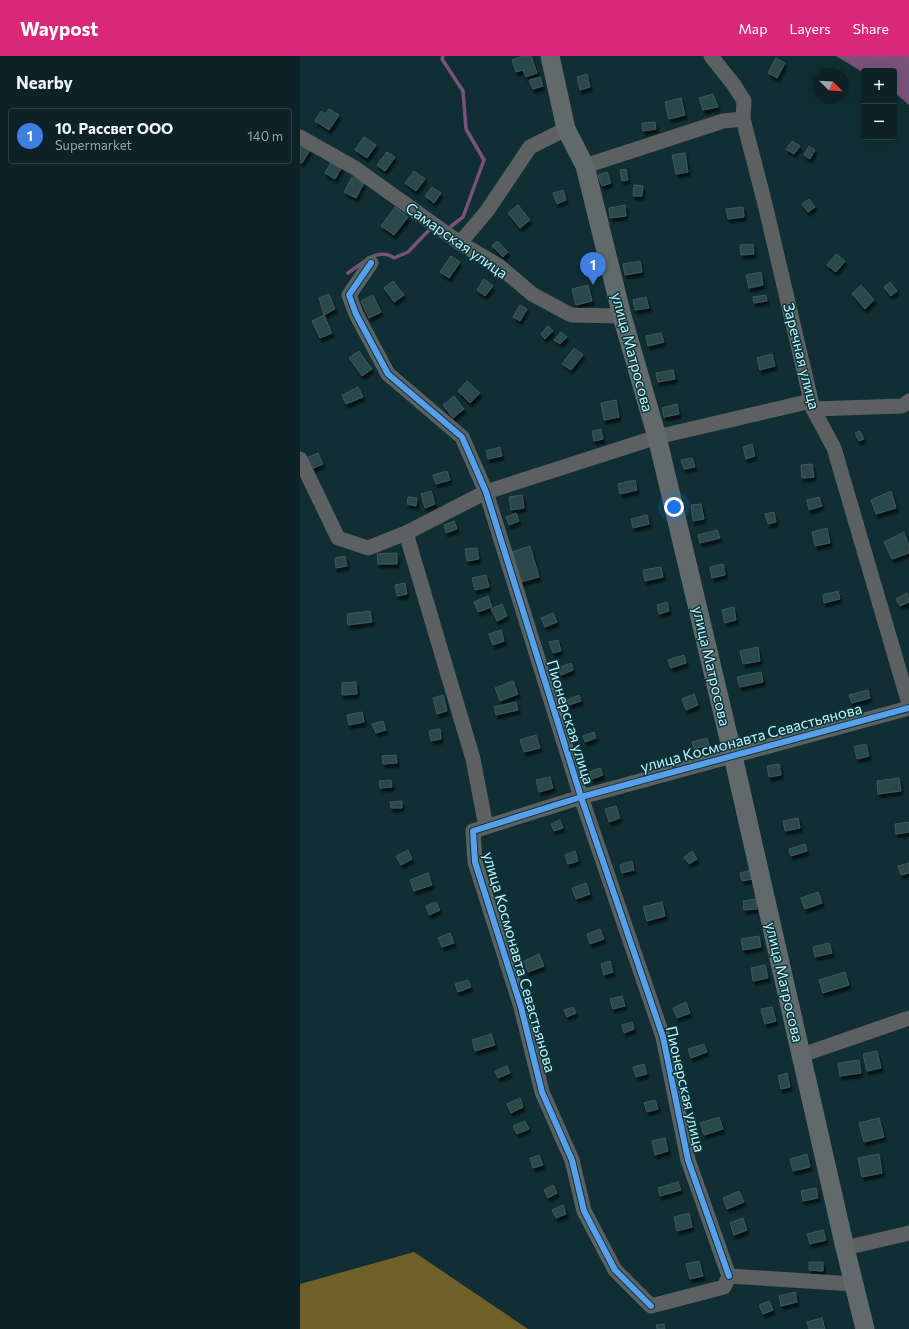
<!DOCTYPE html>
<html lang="en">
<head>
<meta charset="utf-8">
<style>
  body { margin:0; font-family:Commissioner,sans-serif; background:#1a2f32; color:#f1f3f6 }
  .controls { position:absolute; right:12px; top:12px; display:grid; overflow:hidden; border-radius:4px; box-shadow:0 4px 16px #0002 }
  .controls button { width:36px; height:36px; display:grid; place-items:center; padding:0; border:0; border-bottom:1px solid #2c3f43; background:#0c2226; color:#f1f3f6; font:20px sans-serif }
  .compass { position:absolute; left:513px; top:12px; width:36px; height:36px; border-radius:50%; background:#0c2226; box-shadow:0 4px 16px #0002; rotate:114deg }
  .you { position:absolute; left:374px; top:451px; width:14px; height:14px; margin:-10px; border:3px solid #fff; border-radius:50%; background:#1a73e8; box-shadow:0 0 0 6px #1a73e833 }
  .badge { display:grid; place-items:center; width:26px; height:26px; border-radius:50%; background:#db2777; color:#fff; font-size:13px; font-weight:700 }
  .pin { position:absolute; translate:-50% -33px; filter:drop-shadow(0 1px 2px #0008) }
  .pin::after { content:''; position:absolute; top:21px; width:14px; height:12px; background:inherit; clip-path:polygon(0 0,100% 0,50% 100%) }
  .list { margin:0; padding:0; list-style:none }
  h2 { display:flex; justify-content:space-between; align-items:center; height:52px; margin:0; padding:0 16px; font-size:17px }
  h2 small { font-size:13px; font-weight:400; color:#9aa4a7 }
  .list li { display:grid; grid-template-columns:26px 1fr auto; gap:12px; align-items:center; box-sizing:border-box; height:56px; margin:0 8px 8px; padding:0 8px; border:1px solid #2c3f43; border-radius:4px }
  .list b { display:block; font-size:15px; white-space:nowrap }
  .list p { margin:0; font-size:13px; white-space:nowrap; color:#9aa4a7 }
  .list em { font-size:13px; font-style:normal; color:#9aa4a7 }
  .map { position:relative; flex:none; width:609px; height:1273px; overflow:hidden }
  header { display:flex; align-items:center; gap:24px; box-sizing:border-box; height:56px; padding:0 20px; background:#db2777; color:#fff }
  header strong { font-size:19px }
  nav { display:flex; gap:22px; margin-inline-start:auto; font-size:14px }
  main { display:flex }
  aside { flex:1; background:#0c2226 }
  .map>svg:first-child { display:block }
  .forest { fill:#6f5f28 }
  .water { fill:#795179 }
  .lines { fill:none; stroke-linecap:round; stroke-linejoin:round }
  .stream { stroke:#795179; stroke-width:3.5 }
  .building { fill:#2c484d; stroke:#41585c; filter:url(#shadow) }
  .minor { stroke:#5c6061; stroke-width:15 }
  .major { stroke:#62696a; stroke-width:19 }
  .cycleway-casing { stroke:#023941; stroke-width:8 }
  .cycleway { stroke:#5a9eea; stroke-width:6 }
  .labels { text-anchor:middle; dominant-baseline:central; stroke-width:3; stroke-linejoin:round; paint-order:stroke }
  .street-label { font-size:15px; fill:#d3ecf0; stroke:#023941 }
</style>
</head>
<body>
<header>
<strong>Waypost</strong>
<nav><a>Map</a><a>Layers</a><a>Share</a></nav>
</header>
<main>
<aside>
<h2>Nearby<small></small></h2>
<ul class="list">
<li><span class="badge" style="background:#3f7fe0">1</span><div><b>10. Рассвет ООО</b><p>Supermarket</p></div><em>140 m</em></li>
</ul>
</aside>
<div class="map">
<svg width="609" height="1273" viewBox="0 0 609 1273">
  <defs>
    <filter id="shadow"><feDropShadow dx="2" dy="4" stdDeviation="1" flood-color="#0009"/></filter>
  </defs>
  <rect width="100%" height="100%" fill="#102e33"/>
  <!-- forest -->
  <path class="forest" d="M114,1196L228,1273H0V1228Z"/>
  <!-- water -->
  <path class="water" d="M536,0H609V49L594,36V15H564V17Z"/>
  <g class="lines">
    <!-- stream -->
    <path class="stream" d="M143,0L142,3L163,35L166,73L184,104L163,161L149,172L146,171
      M70,202C77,197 88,197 94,202L108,196L132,171
      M48,217L65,205"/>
  </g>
  <!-- building -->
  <path class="building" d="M224,0H231L237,17L226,21L223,14L216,16L212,4Z
    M476,2L485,7L477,22L468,17Z
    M287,18L290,31L280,34L277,21Z
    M240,21L243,30L233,33L229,24Z
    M413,38L418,51L403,54L399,42Z
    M381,42L385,59L369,63L365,46Z
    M29,53L39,59L29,74L15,65L21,55L25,58Z
    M355,66L356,73L343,75L342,67Z
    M64,81L76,89L67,102L55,94Z
    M492,85L500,90L494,98L486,93Z
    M1,89L10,94L2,107L0,106Z
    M509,90L515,94L510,103L504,99Z
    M87,96L95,101L85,115L77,109Z
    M385,97L388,116L376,118L372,99Z
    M32,105L42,111L35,123L25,117Z
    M326,113L328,124L322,125L320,114Z
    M114,115L125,123L116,135L105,127Z
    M307,116L311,127L302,130L298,119Z
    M52,121L64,127L56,142L44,136Z
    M334,129L343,130L342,140H333Z
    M132,131L141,137L134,147L125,140Z
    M263,134L266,144L257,148L253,137Z
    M509,143L515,151L508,156L502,148Z
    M218,149L230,164L220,172L208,157Z
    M325,149L326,160L310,162L309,152Z
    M95,151L108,161L94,179L81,170Z
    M443,151L444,161L428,163L426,153Z
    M197,185L208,196L203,201L192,190Z
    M453,188L454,198L441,199L440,189Z
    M536,198L545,205L536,216L527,209Z
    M151,200L160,206L149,222L140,216Z
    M340,205L342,216L325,219L323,208Z
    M461,216L463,229L449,232L446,219Z
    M184,223L193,230L185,240L177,234Z
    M93,225L104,239L94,246L84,232Z
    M590,226L597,235L591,240L584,231Z
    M288,229L292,245L276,249L272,233Z
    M561,229L574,244L565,253L552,238Z
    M29,238L35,253L24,259L19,242Z
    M73,239L81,256L69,262L61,245Z
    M466,239L467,245L454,247L453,241Z
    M346,241L349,252L335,254L333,244Z
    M220,249L227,253L220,265L213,261Z
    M24,259L32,277L20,282L12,265Z
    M248,270L253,275L245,283L241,278Z
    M261,276L267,281L260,288L254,284Z
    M361,277L364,286L348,290L346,280Z
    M274,292L283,299L271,314L262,308Z
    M59,295L72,313L62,320L49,302Z
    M472,298L475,310L460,314L457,302Z
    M373,314L375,323L358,326L356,317Z
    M167,325L180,337L170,347L158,335Z
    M58,331L63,341L46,348L42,339Z
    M154,340L164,353L153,362L143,349Z
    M316,344L319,361L304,364L301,347Z
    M377,348L379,358L364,361L362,352Z
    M301,373L303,383L294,385L292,375Z
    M560,375L564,383L559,385L555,377Z
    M452,388L455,400L446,403L443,391Z
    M200,391L202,400L188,403L186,395Z
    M18,397L23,408L9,414L4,403Z
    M392,402L395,411L384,413L381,404Z
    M512,408L514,421L502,422L501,409Z
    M147,415L150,424L136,428L133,419Z
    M335,424L337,434L320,438L318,428Z
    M131,435L135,448L125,452L121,438Z
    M591,435L596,452L576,458L571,444Z
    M222,439L224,452L211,454L209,441Z
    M108,441L117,442L116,450L107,448Z
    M519,441L522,450L509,454L507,444Z
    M401,448L404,463L393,465L391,449Z
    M474,456L476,466L468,468L465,458Z
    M216,457L219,465L209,469L206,461Z
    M347,459L349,468L333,472L331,463Z
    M154,465L157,473L146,477L144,469Z
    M527,472L530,487L515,490L512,476Z
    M417,474L420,482L400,487L398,479Z
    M604,476L609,490V497L592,503L584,486Z
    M230,490L239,521L221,526L212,496Z
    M177,492L179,503L167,505L165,493Z
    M97,497V508H78L77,498Z
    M45,500L47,510L36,512L35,502Z
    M423,508L425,519L412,522L410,511Z
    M361,511L363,521L345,525L343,514Z
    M186,519L189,531L175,534L172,522Z
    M105,527L107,538L97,540L95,529Z
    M538,535L540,543L524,547L523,539Z
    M607,537L609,546L600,550L596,543Z
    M188,540L192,551L178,556L174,546Z
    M367,546L369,555L359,558L357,549Z
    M202,548L207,560L197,565L191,553Z
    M434,551L436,564L425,567L422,554Z
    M70,555L72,566L48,569L47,558Z
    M253,557L257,566L245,571L241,562Z
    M201,574L204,585L193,589L189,578Z
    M258,584L261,595L253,597L249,586Z
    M458,591L460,605L443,608L440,595Z
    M384,599L386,607L371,612L368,604Z
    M271,607L273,614L261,619L258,612Z
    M461,616L463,626L440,631L437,621Z
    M213,625L218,638L200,645L195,632Z
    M56,626L57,638L42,639V627Z
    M568,634L570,642L552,647L549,639Z
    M394,638L398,649L386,654L382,643Z
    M143,639L147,655L137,658L133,642Z
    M279,639L281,645L269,649L267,644Z
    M216,646L218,654L196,659L194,651Z
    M62,656L64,666L49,669L47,659Z
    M83,665L86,674L76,677L72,668Z
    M140,673L141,683L131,685L129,675Z
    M294,676L296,682L285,686L283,680Z
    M236,679L240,692L224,696L220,684Z
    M407,682L409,689L394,693L392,686Z
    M566,688L569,700L557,703L554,691Z
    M96,699L97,707L83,708L82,700Z
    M479,708L481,719L469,721L467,710Z
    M300,712L303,719L292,723L289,716Z
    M250,721L253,732L239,736L236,724Z
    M599,722L601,735L578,738L577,725Z
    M91,724L92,731L80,732L79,725Z
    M102,745V752H91L90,746Z
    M316,750L320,762L309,766L305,753Z
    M498,762L500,772L485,775L483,765Z
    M260,764L263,772L254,775L251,768Z
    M609,766V776L596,778L595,768Z
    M505,788L507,795L491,800L489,793Z
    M108,794L112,803L101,809L96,800Z
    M275,795L278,805L268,808L265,799Z
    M392,795L397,803L389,808L384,801Z
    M332,805L334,814L322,817L320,809Z
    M609,807V817L601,819L598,810Z
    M451,814L453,823L442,825L440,817Z
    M128,817L132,829L114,835L110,824Z
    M286,827L290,838L276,843L272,832Z
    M518,836L522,847L505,853L501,842Z
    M456,843L457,853L444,854L443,845Z
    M136,846L140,854L129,859L126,850Z
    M362,846L365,860L347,865L343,851Z
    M300,873L304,883L290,888L287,878Z
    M150,877L154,887L142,891L138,882Z
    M459,880L461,891L443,894L441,883Z
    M529,887L532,897L515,901L513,891Z
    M239,898L244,910L228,916L224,905Z
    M310,905L313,916L304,919L301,908Z
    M465,909L468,922L453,925L451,912Z
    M545,916L549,929L523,937L519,924Z
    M168,924L171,931L158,936L155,928Z
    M322,940L325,950L313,953L310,943Z
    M386,946L390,957L377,962L373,952Z
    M273,951L276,957L267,961L264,954Z
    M472,951L476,965L465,968L461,953Z
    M332,966L334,973L324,977L322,969Z
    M191,978L195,989L175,995L172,984Z
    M404,988L407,996L391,1002L388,993Z
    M577,995L581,1012L567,1015L563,998Z
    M559,1004L561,1017L540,1020L538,1007Z
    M344,1008L347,1018L336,1021L333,1011Z
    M207,1010L210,1017L198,1022L195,1015Z
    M487,1017L490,1031L481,1033L478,1020Z
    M220,1042L223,1051L211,1057L207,1048Z
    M355,1044L358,1053L347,1056L344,1047Z
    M419,1061L423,1073L404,1079L400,1067Z
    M579,1062L584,1081L564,1086L559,1067Z
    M225,1065L229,1073L217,1078L213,1070Z
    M365,1082L368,1095L355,1099L352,1085Z
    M507,1098L510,1111L493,1115L490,1103Z
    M579,1098L582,1117L562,1121L558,1102Z
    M239,1099L243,1109L233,1112L230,1102Z
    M378,1126L381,1134L360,1140L358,1132Z
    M253,1129L257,1137L248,1142L244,1134Z
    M516,1132L518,1142L503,1145L501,1135Z
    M439,1135L444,1146L427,1153L423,1142Z
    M263,1149L266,1158L256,1162L252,1154Z
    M389,1157L392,1171L377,1175L374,1161Z
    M443,1162L447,1174L434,1179L430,1167Z
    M523,1174L526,1184L510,1188L507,1178Z
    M399,1205L403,1220L390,1223L386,1208Z
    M509,1206H523V1215L509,1214Z
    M495,1236L497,1246L481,1250L479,1240Z
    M469,1245L473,1254L463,1258L459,1249Z
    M522,1262L525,1273H509L507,1266Z
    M364,1268L365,1273H357L356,1269Z"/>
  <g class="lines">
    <!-- minor -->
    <path class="minor" d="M411,0L434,29L444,45L443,63
      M0,81L55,112L160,187L199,210L232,238L271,259L322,260
      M285,110L423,65L443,63L464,144L513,353L534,392L609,648
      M160,187L187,155L230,91L266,73
      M71,207L49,239L56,258L88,318L162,381L186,436L281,741L363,981L388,1104L429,1220
      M513,353L602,350L609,345
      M0,403L38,482L68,492L106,477
      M186,771L173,703L106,477L186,436L357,381L511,345
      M502,999L609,962
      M545,1192L609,1177
      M554,1228L429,1220L424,1231L351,1250L315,1214L284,1155L272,1104L242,1036L221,951L175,806L173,775L281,741L609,652"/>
    <!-- major -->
    <path class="major" d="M250,0L266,73L285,110L322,260L357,381L433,700L545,1192L565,1273"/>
    <defs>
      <path id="cycleway" d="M71,207L49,239L56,258L88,318L162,381L186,436L281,741L363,981L388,1104L429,1220
        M351,1250L315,1214L284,1155L272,1104L242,1036L221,951L175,806L173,775L281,741L609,652"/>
    </defs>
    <!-- cycleway casing -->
    <use href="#cycleway" class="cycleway-casing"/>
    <!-- cycleway -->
    <use href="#cycleway" class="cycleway"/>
  </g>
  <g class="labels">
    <!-- street labels -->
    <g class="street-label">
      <text transform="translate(157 184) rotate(35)">Самарская улица</text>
      <text transform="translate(333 296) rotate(75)">улица Матросова</text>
      <text transform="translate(502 300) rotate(76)">Заречная улица</text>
      <text transform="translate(412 610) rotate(77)">улица Матросова</text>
      <text transform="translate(271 666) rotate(73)">Пионерская улица</text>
      <text transform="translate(451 681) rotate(-15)">улица Космонавта Севастьянова</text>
      <text transform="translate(220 906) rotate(74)">улица Космонавта Севастьянова</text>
      <text transform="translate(485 926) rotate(77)">улица Матросова</text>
      <text transform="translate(386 1033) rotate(77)">Пионерская улица</text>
    </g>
  </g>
</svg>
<div class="controls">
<button>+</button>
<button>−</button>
</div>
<svg class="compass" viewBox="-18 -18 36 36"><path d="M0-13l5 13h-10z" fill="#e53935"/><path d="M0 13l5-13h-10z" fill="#9aa4a7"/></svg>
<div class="you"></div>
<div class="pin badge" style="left:293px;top:229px;background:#3f7fe0">1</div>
</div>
</main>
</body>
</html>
